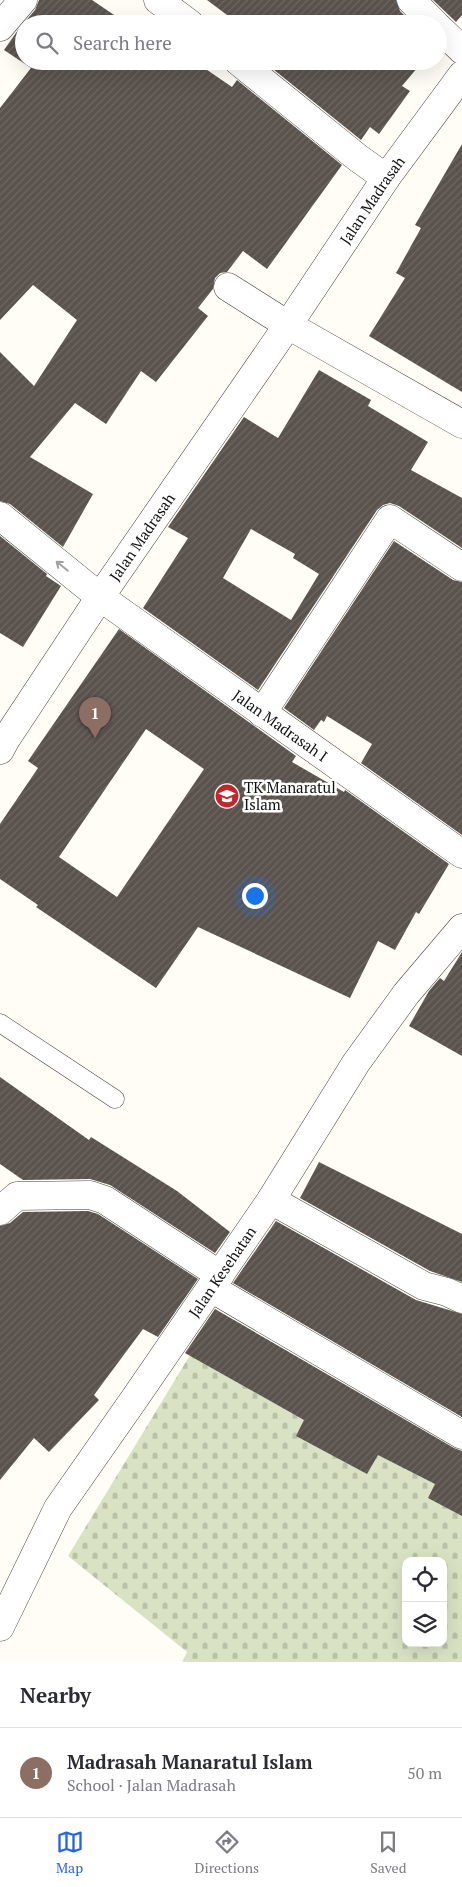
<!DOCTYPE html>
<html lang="en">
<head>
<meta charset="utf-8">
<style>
  body { margin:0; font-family:"PT Serif",serif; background:#f2f2f3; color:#2b2b33 }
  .controls { position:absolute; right:15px; bottom:15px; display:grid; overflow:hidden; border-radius:10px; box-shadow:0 5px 20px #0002 }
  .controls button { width:45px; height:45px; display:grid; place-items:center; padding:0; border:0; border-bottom:1px solid #e1e1e2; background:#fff; color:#2b2b33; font:25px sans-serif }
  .you { position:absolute; left:254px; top:895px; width:18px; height:18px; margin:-12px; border:4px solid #fff; border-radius:50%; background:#1a73e8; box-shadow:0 0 0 8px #1a73e833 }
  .badge { display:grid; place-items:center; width:32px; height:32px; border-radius:50%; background:#2563eb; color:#fff; font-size:16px; font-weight:700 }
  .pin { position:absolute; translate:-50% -41px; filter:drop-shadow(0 1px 2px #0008) }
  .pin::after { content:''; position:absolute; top:26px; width:18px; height:15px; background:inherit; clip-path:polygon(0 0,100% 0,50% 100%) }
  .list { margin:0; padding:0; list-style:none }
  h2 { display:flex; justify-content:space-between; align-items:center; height:65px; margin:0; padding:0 20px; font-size:21px }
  h2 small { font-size:16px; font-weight:400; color:#7c7c81 }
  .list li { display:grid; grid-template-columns:32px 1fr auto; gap:15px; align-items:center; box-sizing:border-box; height:90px; padding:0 20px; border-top:1px solid #e1e1e2 }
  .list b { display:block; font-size:19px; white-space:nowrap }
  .list p { margin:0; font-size:16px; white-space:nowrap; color:#7c7c81 }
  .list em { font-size:16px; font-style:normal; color:#7c7c81 }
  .icon { flex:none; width:28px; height:28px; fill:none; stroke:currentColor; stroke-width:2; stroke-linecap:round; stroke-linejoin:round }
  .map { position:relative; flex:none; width:462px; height:1662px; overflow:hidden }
  .search { position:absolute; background:#fff; box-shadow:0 5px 20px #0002; left:15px; right:15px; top:15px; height:55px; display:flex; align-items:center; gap:12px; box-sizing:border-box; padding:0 18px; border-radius:28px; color:#7c7c81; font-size:19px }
  .sheet { height:155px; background:#fff }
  nav { display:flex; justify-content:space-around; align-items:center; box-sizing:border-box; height:70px; border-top:1px solid #e1e1e2; background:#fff; font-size:14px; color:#7c7c81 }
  nav a { display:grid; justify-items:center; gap:2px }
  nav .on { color:#2563eb }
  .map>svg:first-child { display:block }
  .cemetery { fill:url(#cemetery-stones); fill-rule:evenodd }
  .building { fill:url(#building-hatch); fill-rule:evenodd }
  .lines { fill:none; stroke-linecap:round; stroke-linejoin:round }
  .lane-casing { stroke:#444; stroke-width:19 }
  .street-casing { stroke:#444; stroke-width:29 }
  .lane { stroke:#fff; stroke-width:18 }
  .street { stroke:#fff; stroke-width:28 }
  .oneway { stroke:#a0a0a0 }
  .labels { text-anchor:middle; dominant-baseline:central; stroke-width:5; stroke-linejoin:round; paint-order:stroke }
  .street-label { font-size:15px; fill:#111; stroke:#fff }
  .poi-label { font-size:15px; fill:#111; stroke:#fff; text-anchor:start }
</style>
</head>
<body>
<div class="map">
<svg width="462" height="1662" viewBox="0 0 462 1662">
  <defs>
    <pattern id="cemetery-stones" width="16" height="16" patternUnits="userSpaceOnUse" patternTransform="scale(1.25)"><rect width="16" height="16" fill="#d9e3c4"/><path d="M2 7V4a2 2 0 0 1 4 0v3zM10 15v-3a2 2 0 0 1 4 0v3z" fill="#b9c2a7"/></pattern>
    <pattern id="building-hatch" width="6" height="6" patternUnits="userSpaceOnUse" patternTransform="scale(1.25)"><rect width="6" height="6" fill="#5a524d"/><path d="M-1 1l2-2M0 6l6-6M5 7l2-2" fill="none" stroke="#6d6662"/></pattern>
  </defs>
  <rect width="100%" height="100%" fill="#fffdf5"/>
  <!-- cemetery -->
  <path class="cemetery" d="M198,1342L462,1497V1662H182L187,1652L68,1556ZM406,1561H443V1643H406Z"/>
  <!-- building -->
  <path class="building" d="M39,0H92L123,21L125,18L134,24H24V61H194L232,87L237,80L342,165L267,269L243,251L227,272L220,273L215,278L213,289L198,308L208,316L156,382L141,371L106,424L75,403L30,457L93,494L63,547L10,504L0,501V352L34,386L77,320L33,285L0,320V108L31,68L4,50L18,30L35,10Z
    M207,0H396L400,11L413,24H239Z
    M433,0H462V15L456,22Z
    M263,61H423L402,86L410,91L379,134L370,127L361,140Z
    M462,144V392L369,336L405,278L396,273L421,228L415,225Z
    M319,370L371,400L368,406L428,442L411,470L462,498V548L399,506L390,503L383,505L377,510L258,690L143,608L188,538L168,527L244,417L278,438ZM251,529L295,554L293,558L319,574L291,620L223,578Z
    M0,536L47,574L46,576L61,586L23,647L0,633Z
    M394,541L453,580L462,582V835L361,763L372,744L327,716L324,722L321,720L314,730L284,708Z
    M119,629L296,756L292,762L344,792L345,790L449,864L419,914L416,912L395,950L378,941L350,998L198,927L156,988L36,907L38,905L0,879V824L38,768L28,761ZM146,729L204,769L117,897L59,857Z
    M462,952V1056L409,1026L429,991L440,978L444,981Z
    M0,1077L89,1140L91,1137L177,1191L230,1232L215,1253L110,1185L90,1179L23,1180L0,1164Z
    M319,1162L462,1234V1282L430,1271L300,1198Z
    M88,1211L98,1214L198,1279L158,1337L143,1329L94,1395L99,1400L49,1452L34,1438L0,1480V1226L10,1223L23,1212Z
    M276,1221L416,1300L462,1314V1417L233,1283Z
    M215,1309L454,1448L462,1451V1516L428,1498L435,1484L378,1455L367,1474L296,1436L304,1420L185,1353Z"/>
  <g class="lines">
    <defs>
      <path id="lane" d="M0,1023L115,1099"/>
      <g id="street">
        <path d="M158,0L190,24"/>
        <path d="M411,0L435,24"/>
        <path d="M0,27L23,0"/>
        <path d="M438,27L462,50"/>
        <path d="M238,61L358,158L386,178"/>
        <path d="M228,287L288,325L462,424"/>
        <path id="s1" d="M0,516L100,597L462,854"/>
        <path d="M262,713L390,519L462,567"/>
        <path id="s2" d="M0,750L6,739L100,597L288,325L386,178L462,75"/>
        <path d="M271,1200L424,1286L447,1292L462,1299"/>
        <path d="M0,1211L17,1196L90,1195L105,1200L220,1275"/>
        <path d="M211,1288L462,1435"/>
        <path id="s3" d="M0,1627L58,1508L135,1398L271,1200L356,1063L406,994L462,928"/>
      </g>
    </defs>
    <!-- lane casing -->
    <use href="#lane" class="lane-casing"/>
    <!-- street casing -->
    <use href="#street" class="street-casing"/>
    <!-- lane -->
    <use href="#lane" class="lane"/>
    <!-- street -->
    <use href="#street" class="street"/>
  </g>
  <!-- one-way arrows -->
  <defs><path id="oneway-shaft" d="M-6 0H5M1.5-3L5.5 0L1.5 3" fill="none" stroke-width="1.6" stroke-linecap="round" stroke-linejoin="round" transform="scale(1.25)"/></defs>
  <use class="oneway" href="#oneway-shaft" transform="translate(62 566) rotate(-141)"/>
  <!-- icons -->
  <defs>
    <symbol id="school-disc" viewBox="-11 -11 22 22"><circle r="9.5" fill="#c4262e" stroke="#fff"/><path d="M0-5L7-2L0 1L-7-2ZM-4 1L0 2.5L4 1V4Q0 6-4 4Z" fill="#fff"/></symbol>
  </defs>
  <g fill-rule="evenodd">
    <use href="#school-disc" x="213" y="782" width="28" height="28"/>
  </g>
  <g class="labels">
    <!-- street labels -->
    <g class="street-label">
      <text stroke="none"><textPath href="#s2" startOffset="664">Jalan Madrasah</textPath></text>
      <text stroke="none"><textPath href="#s2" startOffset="256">Jalan Madrasah</textPath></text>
      <text stroke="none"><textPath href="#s1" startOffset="350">Jalan Madrasah I</textPath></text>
      <text stroke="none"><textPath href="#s3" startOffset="420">Jalan Kesehatan</textPath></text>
    </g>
    <!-- poi labels -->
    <g class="poi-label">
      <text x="244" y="787">TK Manaratul<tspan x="244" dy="17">Islam</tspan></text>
    </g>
  </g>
</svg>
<div class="controls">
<button><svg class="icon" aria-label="locate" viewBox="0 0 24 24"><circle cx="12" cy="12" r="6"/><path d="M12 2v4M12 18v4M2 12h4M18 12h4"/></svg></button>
<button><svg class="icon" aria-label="layers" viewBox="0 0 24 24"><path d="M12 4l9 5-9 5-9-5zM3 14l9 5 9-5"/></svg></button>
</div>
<div class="you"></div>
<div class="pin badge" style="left:95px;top:738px;background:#8d6e63">1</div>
<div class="search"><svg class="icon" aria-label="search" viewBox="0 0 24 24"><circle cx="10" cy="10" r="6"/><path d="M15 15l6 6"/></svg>Search here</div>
</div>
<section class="sheet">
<h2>Nearby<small></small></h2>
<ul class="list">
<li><span class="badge" style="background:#8d6e63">1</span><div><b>Madrasah Manaratul Islam</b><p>School · Jalan Madrasah</p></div><em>50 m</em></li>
</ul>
</section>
<nav>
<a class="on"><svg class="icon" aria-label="map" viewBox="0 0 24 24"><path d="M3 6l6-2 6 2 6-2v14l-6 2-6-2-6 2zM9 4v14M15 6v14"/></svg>Map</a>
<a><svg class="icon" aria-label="directions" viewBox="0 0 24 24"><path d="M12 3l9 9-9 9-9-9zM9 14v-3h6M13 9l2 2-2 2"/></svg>Directions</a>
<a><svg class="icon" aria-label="saved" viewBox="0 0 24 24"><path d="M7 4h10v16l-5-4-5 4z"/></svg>Saved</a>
</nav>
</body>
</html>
